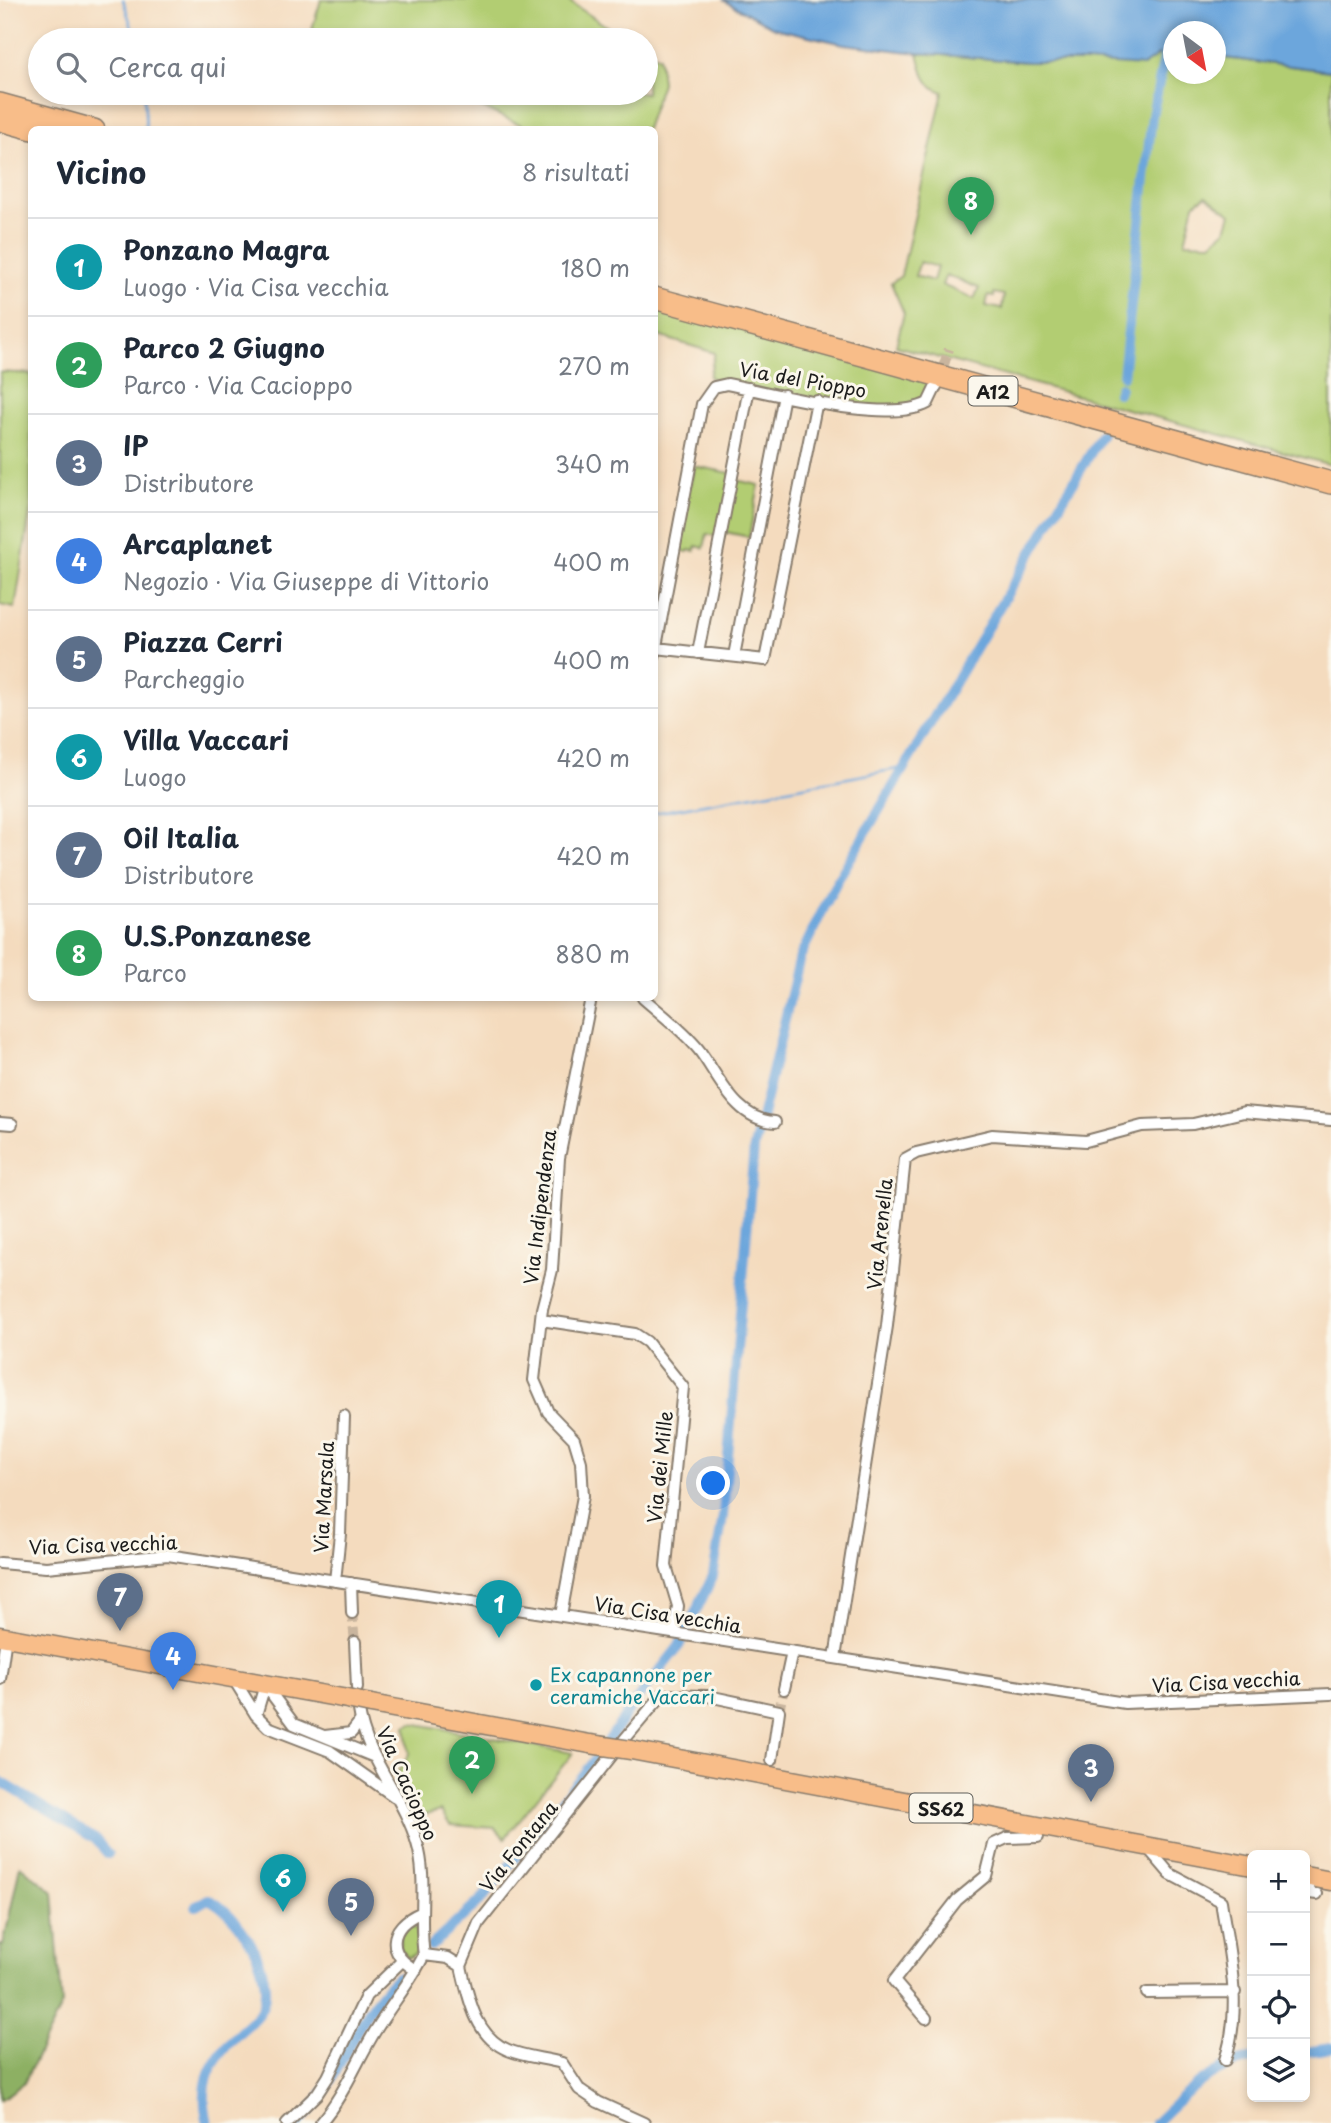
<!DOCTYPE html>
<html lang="it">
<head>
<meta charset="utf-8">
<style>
  body { margin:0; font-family:"Playpen Sans",sans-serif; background:#f6f6f7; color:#1f2937 }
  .controls { position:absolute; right:21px; bottom:21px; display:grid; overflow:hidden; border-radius:10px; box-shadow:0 4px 10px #0003 }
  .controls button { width:63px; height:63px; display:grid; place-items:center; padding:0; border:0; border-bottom:2px solid #e0e1e3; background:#fff; color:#1f2937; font:35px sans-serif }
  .compass { position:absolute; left:1163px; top:21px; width:63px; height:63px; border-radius:50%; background:#fff; box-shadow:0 4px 10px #0003; rotate:148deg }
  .you { position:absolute; left:714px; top:1484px; width:24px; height:24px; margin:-18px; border:5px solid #fff; border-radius:50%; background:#1a73e8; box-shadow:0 0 0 10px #1a73e833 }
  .badge { display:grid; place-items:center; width:46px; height:46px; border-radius:50%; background:#111827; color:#fff; font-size:23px; font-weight:700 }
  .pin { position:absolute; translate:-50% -58px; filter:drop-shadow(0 2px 4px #0008) }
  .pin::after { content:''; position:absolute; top:37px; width:24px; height:21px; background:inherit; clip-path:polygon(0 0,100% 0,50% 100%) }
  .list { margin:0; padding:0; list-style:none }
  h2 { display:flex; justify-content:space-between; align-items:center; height:91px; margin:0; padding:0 28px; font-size:30px }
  h2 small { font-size:23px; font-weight:400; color:#747a83 }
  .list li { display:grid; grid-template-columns:46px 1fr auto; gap:21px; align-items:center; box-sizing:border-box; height:98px; padding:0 28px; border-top:2px solid #e0e1e3 }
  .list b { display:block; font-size:26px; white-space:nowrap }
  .list p { margin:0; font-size:23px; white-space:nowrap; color:#747a83 }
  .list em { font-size:23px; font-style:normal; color:#747a83 }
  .icon { flex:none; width:38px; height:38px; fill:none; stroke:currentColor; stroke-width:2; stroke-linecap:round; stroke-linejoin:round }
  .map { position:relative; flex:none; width:1331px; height:2123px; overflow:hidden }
  .search { position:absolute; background:#fff; box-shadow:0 4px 10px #0003; left:28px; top:28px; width:630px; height:77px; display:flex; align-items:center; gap:18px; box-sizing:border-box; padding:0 24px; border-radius:38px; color:#747a83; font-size:26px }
  .panel { position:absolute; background:#fff; box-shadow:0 4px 10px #0003; left:28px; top:126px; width:630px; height:875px; border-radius:10px }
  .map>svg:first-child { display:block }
  .green { fill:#b2cd72; stroke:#677447; stroke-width:2; fill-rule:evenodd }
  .forest { fill:#8db064; stroke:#546640; stroke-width:2 }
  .water { fill:#6ca6dc; stroke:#44617c; stroke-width:2 }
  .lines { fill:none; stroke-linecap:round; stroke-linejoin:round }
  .stream { stroke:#6ca6dc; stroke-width:2.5 }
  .canal { stroke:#6ca6dc; stroke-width:10 }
  .street-tunnel { stroke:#c9b59e; stroke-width:10; stroke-dasharray:10 5; stroke-linecap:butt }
  .street-casing { stroke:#887c6d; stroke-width:14 }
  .primary-casing { stroke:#887c6d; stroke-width:21 }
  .highway-casing { stroke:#887c6d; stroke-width:24 }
  .street { stroke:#fff; stroke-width:10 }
  .primary { stroke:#f8bd89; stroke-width:18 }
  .highway { stroke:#f8bd89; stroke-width:21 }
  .primary-bridge-casing { stroke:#887c6d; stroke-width:21; stroke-linecap:butt }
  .primary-bridge { stroke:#f8bd89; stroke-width:18 }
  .culture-dot { fill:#0f9aa8; stroke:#fbf7ec; stroke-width:2.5 }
  .labels { text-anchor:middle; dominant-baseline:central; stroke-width:6; stroke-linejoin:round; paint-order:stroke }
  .shield { fill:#fbf7ec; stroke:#5f5e5a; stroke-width:2 }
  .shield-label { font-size:18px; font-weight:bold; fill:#1c1c1c }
  .street-label { font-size:19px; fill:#1c1c1c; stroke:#fbf7ec }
  .culture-label { font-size:19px; fill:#0d838f; stroke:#fbf7ec; text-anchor:start }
</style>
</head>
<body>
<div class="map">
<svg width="1331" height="2123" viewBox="0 0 1331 2123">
  <rect width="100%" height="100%" fill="#fbf7ec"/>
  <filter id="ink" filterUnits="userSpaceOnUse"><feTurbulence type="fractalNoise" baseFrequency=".0143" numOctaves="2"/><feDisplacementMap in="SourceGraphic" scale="14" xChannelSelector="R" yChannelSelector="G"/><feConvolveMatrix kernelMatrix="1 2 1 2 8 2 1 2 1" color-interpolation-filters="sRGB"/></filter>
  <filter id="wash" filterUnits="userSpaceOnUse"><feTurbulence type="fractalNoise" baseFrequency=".00686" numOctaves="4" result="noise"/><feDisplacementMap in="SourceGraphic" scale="28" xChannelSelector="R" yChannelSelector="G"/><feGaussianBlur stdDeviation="1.57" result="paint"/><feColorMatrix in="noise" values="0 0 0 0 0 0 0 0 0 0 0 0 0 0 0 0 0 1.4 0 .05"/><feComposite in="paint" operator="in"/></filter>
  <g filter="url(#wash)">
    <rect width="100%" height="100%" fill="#f4dbbe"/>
    <!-- green -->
    <path class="green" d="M321,0H567L627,40H332L312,29Z
      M646,51L659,57L662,83L646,129H531L448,93H646Z
      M1164,51L1173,52L1174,74H1216V57L1331,71V465L896,346L904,313L891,283L901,276L943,92C924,86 923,72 918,53L1027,62H1084ZM1206,196L1231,214L1226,230L1211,243L1185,242L1194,204ZM920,262L937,267L933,281L915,276ZM946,275L979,288L974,299L942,285ZM994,293L1004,295L1002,309L986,306L988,296L994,297Z
      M654,302L939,380L918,408L844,407L727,384L709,377L715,353L655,335Z
      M0,372L31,374V507L15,608L0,605Z
      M694,466L736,474L735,480L759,485L749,537L725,532L723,538L707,534L704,548L696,546L695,551L689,550L688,552L676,550Z
      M412,1723L573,1753L505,1838L495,1828L450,1825L441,1811L416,1817L396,1777L409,1754L406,1726Z
      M410,1925L417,1929L418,1952L408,1958L400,1949L399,1937Z"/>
    <!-- forest -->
    <path class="forest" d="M20,1865L53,1892L62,2004L24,2083L0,2100V1945L3,1946Z"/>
    <!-- water -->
    <path class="water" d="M723,0H1331V71L1216,57V32H1174L1173,52L1164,51L1143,66L1084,62H1027L918,53L844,44L774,28Z"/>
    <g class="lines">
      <!-- stream -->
      <path class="stream" d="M123,0L136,40
        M144,93L146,130
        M654,813L903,768"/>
      <!-- canal -->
      <path class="canal" d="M1123,376L1152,116L1168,39
        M1118,393L1120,387
        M0,1781L95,1839L108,1854
        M196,1906L208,1899C239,1913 276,1972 262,2008C258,2017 248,2025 240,2032C211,2060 198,2083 208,2123
        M431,1946L482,1899L598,1756L634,1703L679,1646L713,1576L723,1516L754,1148L800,957L837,881L1102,434
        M1305,2052L1331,2048
        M298,2123C343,2082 351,2018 397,1977
        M1155,2123C1184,2095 1211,2066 1252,2059"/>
    </g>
  </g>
  <g filter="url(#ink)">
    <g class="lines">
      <!-- street-tunnel -->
      <path class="street-tunnel" d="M939,380L949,349
        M352,1613L355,1642
        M779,1711L784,1689"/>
      <defs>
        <path id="street" d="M656,648L765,660L817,401
          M698,653L749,388
          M734,656L784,395
          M654,657L702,404L714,387L727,384C774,393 888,425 928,403L939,380
          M643,998C661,1014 684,1031 699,1050C719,1076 735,1120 775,1122
          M0,1123L12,1124
          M541,1320L635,1334L647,1342L683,1387L666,1566L678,1606L674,1633
          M0,1563L46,1567L168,1555L1125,1703L1331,1694
          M335,1581L340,1534L344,1416
          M351,1583L352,1613
          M561,1615L583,1496L581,1462L574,1439L548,1412L534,1380L542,1309L552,1270L559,1158L591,998
          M355,1642L357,1688
          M835,1658L887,1326L905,1159L916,1153L992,1135L1086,1141L1142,1126L1193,1124L1244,1112L1331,1120
          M233,1678L256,1715L268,1727L330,1751L395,1797
          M0,1679L6,1637
          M784,1689L792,1652
          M359,1710C366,1759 404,1797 417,1843C428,1879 418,1919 424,1955L448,1958L461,1966C468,1996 475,2037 508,2050C525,2057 544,2058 562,2063L579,2089L598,2102L644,2123
          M256,1715L265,1685L294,1724L375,1757
          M325,1736L351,1733L361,1720
          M624,1740L662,1695L708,1696L779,1711L772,1760
          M1147,1847L1170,1874L1221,1901C1229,1954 1243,2007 1225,2060
          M1310,1877L1309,1893L1317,1894
          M461,1966L479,1923L613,1754
          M416,1970C386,1954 388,1927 420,1913
          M1147,1993L1235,1992
          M926,2018L894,1981L957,1900L986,1876L994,1844L1007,1838L1038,1837V1827
          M287,2123L317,2094L328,2077L366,1996L401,1962
          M320,2123C346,2093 358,2057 379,2025C394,2001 411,1981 424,1955"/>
        <path id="primary" d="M0,1636L342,1698
          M371,1704L590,1744
          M631,1750L1252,1866
          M1305,1876L1331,1881"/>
        <path id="highway" d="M0,104L94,130
          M0,120L36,130
          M654,298L1331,483"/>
      </defs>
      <!-- street casing -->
      <use href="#street" class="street-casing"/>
      <!-- primary casing -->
      <use href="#primary" class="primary-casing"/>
      <!-- highway casing -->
      <use href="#highway" class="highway-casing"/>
      <!-- street -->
      <use href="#street" class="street"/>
      <!-- primary -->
      <use href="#primary" class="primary"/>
      <!-- highway -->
      <use href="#highway" class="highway"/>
      <defs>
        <path id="primary-bridge" d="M342,1698L371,1704
          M590,1744L631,1750"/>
      </defs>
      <!-- primary-bridge casing -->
      <use href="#primary-bridge" class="primary-bridge-casing"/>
      <!-- primary-bridge -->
      <use href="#primary-bridge" class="primary-bridge"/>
    </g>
  </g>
  <!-- markers -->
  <circle class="culture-dot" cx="536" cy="1685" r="7"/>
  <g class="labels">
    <!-- shield labels -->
    <g class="shield">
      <rect x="968.5" y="376.5" width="49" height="29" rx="5"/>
      <rect x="909.5" y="1793.5" width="63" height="29" rx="5"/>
    </g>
    <g class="shield-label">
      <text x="993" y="391">A12</text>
      <text x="941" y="1808">SS62</text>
    </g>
    <!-- street labels -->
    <g class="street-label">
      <text transform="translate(803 379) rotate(10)">Via del Pioppo</text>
      <text transform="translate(539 1207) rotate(-83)">Via Indipendenza</text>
      <text transform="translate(879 1234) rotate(-84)">Via Arenella</text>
      <text transform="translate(659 1467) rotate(-84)">Via dei Mille</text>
      <text transform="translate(323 1497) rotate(-87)">Via Marsala</text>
      <text transform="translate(103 1544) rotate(-2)">Via Cisa vecchia</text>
      <text transform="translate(668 1614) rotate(9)">Via Cisa vecchia</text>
      <text transform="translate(1226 1681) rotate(-3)">Via Cisa vecchia</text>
      <text transform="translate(408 1783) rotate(66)">Via Cacioppo</text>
      <text transform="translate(518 1846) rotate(-51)">Via Fontana</text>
    </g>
    <!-- culture labels -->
    <g class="culture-label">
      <text x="550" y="1674">Ex capannone per<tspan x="550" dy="22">ceramiche Vaccari</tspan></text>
    </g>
  </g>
</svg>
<div class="controls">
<button>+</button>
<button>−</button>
<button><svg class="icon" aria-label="locate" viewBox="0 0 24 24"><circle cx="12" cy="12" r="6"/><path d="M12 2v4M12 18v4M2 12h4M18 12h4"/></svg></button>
<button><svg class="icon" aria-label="layers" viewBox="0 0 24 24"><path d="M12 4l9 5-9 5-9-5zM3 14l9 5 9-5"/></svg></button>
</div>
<svg class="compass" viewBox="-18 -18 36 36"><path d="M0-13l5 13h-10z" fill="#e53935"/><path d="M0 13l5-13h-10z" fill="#747a83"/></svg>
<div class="you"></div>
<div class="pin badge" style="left:499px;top:1638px;background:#0f9aa8">1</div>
<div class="pin badge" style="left:472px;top:1794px;background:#2e9e5b">2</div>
<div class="pin badge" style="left:1091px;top:1802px;background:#5c6f8a">3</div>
<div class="pin badge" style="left:173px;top:1690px;background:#3f7fe0">4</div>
<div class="pin badge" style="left:351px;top:1936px;background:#5c6f8a">5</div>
<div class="pin badge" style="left:283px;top:1912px;background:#0f9aa8">6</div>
<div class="pin badge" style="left:120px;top:1631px;background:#5c6f8a">7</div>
<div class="pin badge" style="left:971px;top:235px;background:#2e9e5b">8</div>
<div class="search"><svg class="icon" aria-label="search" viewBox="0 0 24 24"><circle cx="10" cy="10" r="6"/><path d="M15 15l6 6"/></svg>Cerca qui</div>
<section class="panel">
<h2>Vicino<small>8 risultati</small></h2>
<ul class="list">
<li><span class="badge" style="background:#0f9aa8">1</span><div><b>Ponzano Magra</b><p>Luogo · Via Cisa vecchia</p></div><em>180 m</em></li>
<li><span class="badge" style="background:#2e9e5b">2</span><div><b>Parco 2 Giugno</b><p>Parco · Via Cacioppo</p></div><em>270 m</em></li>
<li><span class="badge" style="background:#5c6f8a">3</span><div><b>IP</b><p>Distributore</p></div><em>340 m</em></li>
<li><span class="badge" style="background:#3f7fe0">4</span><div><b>Arcaplanet</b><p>Negozio · Via Giuseppe di Vittorio</p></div><em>400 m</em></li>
<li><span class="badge" style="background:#5c6f8a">5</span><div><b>Piazza Cerri</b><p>Parcheggio</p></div><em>400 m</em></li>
<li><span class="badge" style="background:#0f9aa8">6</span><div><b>Villa Vaccari</b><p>Luogo</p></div><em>420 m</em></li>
<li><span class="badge" style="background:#5c6f8a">7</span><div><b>Oil Italia</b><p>Distributore</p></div><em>420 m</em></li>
<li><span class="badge" style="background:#2e9e5b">8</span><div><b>U.S.Ponzanese</b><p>Parco</p></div><em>880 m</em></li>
</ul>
</section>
</div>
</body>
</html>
